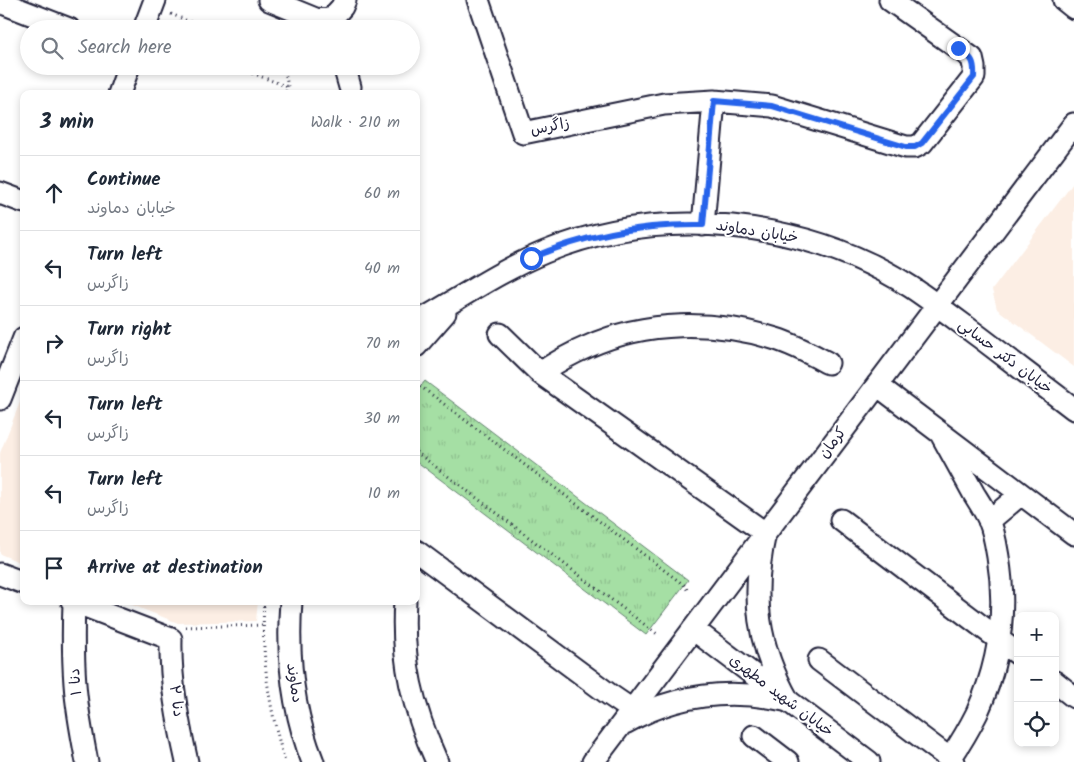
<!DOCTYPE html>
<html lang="en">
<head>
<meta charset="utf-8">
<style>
  body { margin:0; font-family:Kalam,"Playpen Sans Arabic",sans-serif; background:#f6f6f7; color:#1f2937 }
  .controls { position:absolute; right:15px; bottom:15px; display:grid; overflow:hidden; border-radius:10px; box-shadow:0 2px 8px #0003 }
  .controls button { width:45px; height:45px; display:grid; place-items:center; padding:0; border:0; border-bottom:1px solid #e0e1e3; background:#fff; color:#1f2937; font:25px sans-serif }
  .stop { position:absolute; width:15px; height:15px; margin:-11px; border:4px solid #2563eb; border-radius:50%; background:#fff }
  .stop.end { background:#2563eb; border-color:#fff; box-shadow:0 1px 5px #0008 }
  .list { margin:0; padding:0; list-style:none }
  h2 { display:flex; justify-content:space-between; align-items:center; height:65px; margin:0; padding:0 20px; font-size:21px }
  h2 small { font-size:16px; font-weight:400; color:#747a83 }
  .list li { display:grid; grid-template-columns:32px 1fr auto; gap:15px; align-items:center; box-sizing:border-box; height:75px; padding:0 20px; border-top:1px solid #e0e1e3 }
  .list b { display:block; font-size:19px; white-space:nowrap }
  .list p { margin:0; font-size:16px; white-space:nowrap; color:#747a83 }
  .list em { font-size:16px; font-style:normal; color:#747a83 }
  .icon { flex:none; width:28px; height:28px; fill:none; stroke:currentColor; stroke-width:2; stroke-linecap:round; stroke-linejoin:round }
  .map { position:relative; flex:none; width:1074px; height:762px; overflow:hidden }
  .search { position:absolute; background:#fff; box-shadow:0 2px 8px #0003; left:20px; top:20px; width:400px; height:55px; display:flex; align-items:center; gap:12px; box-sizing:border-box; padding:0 18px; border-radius:28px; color:#747a83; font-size:19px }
  .panel { position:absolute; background:#fff; box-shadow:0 2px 8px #0003; left:20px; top:90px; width:400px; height:515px; border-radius:10px }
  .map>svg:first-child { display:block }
  .built { fill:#fceee4 }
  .park { fill:url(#park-tufts); stroke:#648070 }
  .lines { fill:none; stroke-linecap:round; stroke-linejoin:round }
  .minor-casing { stroke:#22223b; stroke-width:25 }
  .path { stroke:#22223b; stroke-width:3; stroke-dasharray:1 4; stroke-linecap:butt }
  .minor { stroke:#fff; stroke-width:21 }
  .route { stroke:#2563eb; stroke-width:6 }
  .labels { text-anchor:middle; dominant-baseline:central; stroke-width:4; stroke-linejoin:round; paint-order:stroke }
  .street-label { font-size:15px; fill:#22223b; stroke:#fff }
</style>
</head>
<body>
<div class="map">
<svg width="1074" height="762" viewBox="0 0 1074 762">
  <defs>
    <pattern id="park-tufts" width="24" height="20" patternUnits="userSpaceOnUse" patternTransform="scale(1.25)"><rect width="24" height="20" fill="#a5dfa4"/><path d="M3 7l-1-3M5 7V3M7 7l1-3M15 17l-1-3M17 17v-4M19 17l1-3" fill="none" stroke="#8ebf8e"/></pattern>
  </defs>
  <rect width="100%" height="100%" fill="#fff"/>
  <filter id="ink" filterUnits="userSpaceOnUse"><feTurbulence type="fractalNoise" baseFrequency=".02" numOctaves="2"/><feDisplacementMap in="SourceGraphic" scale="10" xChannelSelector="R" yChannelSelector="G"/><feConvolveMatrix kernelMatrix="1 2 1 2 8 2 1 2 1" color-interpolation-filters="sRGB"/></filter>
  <g filter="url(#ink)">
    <!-- built -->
    <path class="built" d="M1074,182V367L997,309L992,290Z
      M24,392V564L0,554V453Z
      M122,601H258L256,621L178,623Z"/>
    <!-- park -->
    <path class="park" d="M425,381L688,580L646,635L416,461V392Z"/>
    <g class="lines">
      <defs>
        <path id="minor" d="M269,0L318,20L332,18L342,7L345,0
          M478,0L523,133L664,104L714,101L772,106L906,147H915L922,143L974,77V67L972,58L890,0
          M1064,0L1074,8
          M0,2L69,29
          M144,29L155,0
          M344,66L350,87
          M119,94L129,66
          M0,193L24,202
          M703,225L714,101
          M416,323C459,299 499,271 545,252C661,204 805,219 911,287C935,303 958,321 981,338C1012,362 1043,385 1074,409
          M500,334L540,373L765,533C751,596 757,646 789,702
          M416,346L445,313
          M540,373C555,363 570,354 587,347C646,320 715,320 776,339C795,345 811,354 828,363
          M877,385L1074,534
          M0,399L24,338
          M941,434C952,454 963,474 974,494C979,502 985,511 989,520C994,531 996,545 998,557C1007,610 999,664 977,713C969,729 960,744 950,759
          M841,520L1018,654
          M989,521L1021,494
          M416,551L610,695L632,710
          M0,574L24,583
          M72,601L171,639C170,681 178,722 187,762
          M291,601C287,655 293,712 313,762
          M405,601C401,660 413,709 437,762
          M74,602C73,630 73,657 75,684C77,711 82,736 87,762
          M693,629L869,762
          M819,660L954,762
          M1055,682L1074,697
          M625,723C675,694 728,688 784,700
          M754,736L788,762
          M593,762L1074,124"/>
      </defs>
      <!-- minor casing -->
      <use href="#minor" class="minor-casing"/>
      <!-- path -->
      <path class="path" d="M171,14L207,29
        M234,66L288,87
        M284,66L288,87L285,94
        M416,383L684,585L688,591
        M416,452L657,634
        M264,601C261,657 269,708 285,762
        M186,627L263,625"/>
      <!-- minor -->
      <use href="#minor" class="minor"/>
    </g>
  </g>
  <g class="lines" filter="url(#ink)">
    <!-- route -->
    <path class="route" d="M531,258C586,234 644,224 703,225L714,101L772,106L906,147H915L922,143L974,77C975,59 971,58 958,48"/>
  </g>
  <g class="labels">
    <!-- street labels -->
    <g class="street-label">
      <text transform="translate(550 127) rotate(-11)">زاگرس</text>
      <text transform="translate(757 232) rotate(9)">خیابان دماوند</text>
      <text transform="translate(1005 357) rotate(37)">خیابان دکتر حسابی</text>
      <text transform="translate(833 443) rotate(-53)">کرمان</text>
      <text transform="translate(76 682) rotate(-95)">دنا ۱</text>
      <text transform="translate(294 683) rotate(81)">دماوند</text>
      <text transform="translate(781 696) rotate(37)">خیابان شهید مطهری</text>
      <text transform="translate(176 701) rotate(82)">دنا ۲</text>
    </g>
  </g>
</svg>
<div class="controls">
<button>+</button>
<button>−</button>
<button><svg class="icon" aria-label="locate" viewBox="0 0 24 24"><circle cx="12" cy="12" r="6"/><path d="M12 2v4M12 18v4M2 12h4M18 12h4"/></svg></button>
</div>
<div class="stop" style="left:531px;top:258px"></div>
<div class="stop end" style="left:958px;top:48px"></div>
<div class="search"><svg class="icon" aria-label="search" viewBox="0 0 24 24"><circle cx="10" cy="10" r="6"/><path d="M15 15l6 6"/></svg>Search here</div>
<section class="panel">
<h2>3 min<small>Walk · 210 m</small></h2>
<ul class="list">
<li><svg class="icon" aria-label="ahead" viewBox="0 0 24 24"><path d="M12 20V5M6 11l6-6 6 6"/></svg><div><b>Continue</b><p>خیابان دماوند</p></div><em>60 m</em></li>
<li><svg class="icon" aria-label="left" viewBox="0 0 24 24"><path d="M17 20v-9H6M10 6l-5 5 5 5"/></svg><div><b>Turn left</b><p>زاگرس</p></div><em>40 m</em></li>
<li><svg class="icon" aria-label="right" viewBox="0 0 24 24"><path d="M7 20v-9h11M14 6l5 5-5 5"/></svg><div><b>Turn right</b><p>زاگرس</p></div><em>70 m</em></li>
<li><svg class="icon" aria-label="left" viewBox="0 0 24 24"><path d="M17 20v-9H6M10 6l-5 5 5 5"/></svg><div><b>Turn left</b><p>زاگرس</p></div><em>30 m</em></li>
<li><svg class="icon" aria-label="left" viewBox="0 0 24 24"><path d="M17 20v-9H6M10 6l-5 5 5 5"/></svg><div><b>Turn left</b><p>زاگرس</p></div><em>10 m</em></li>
<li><svg class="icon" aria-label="arrive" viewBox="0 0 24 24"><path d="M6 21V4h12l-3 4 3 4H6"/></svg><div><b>Arrive at destination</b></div></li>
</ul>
</section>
</div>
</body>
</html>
